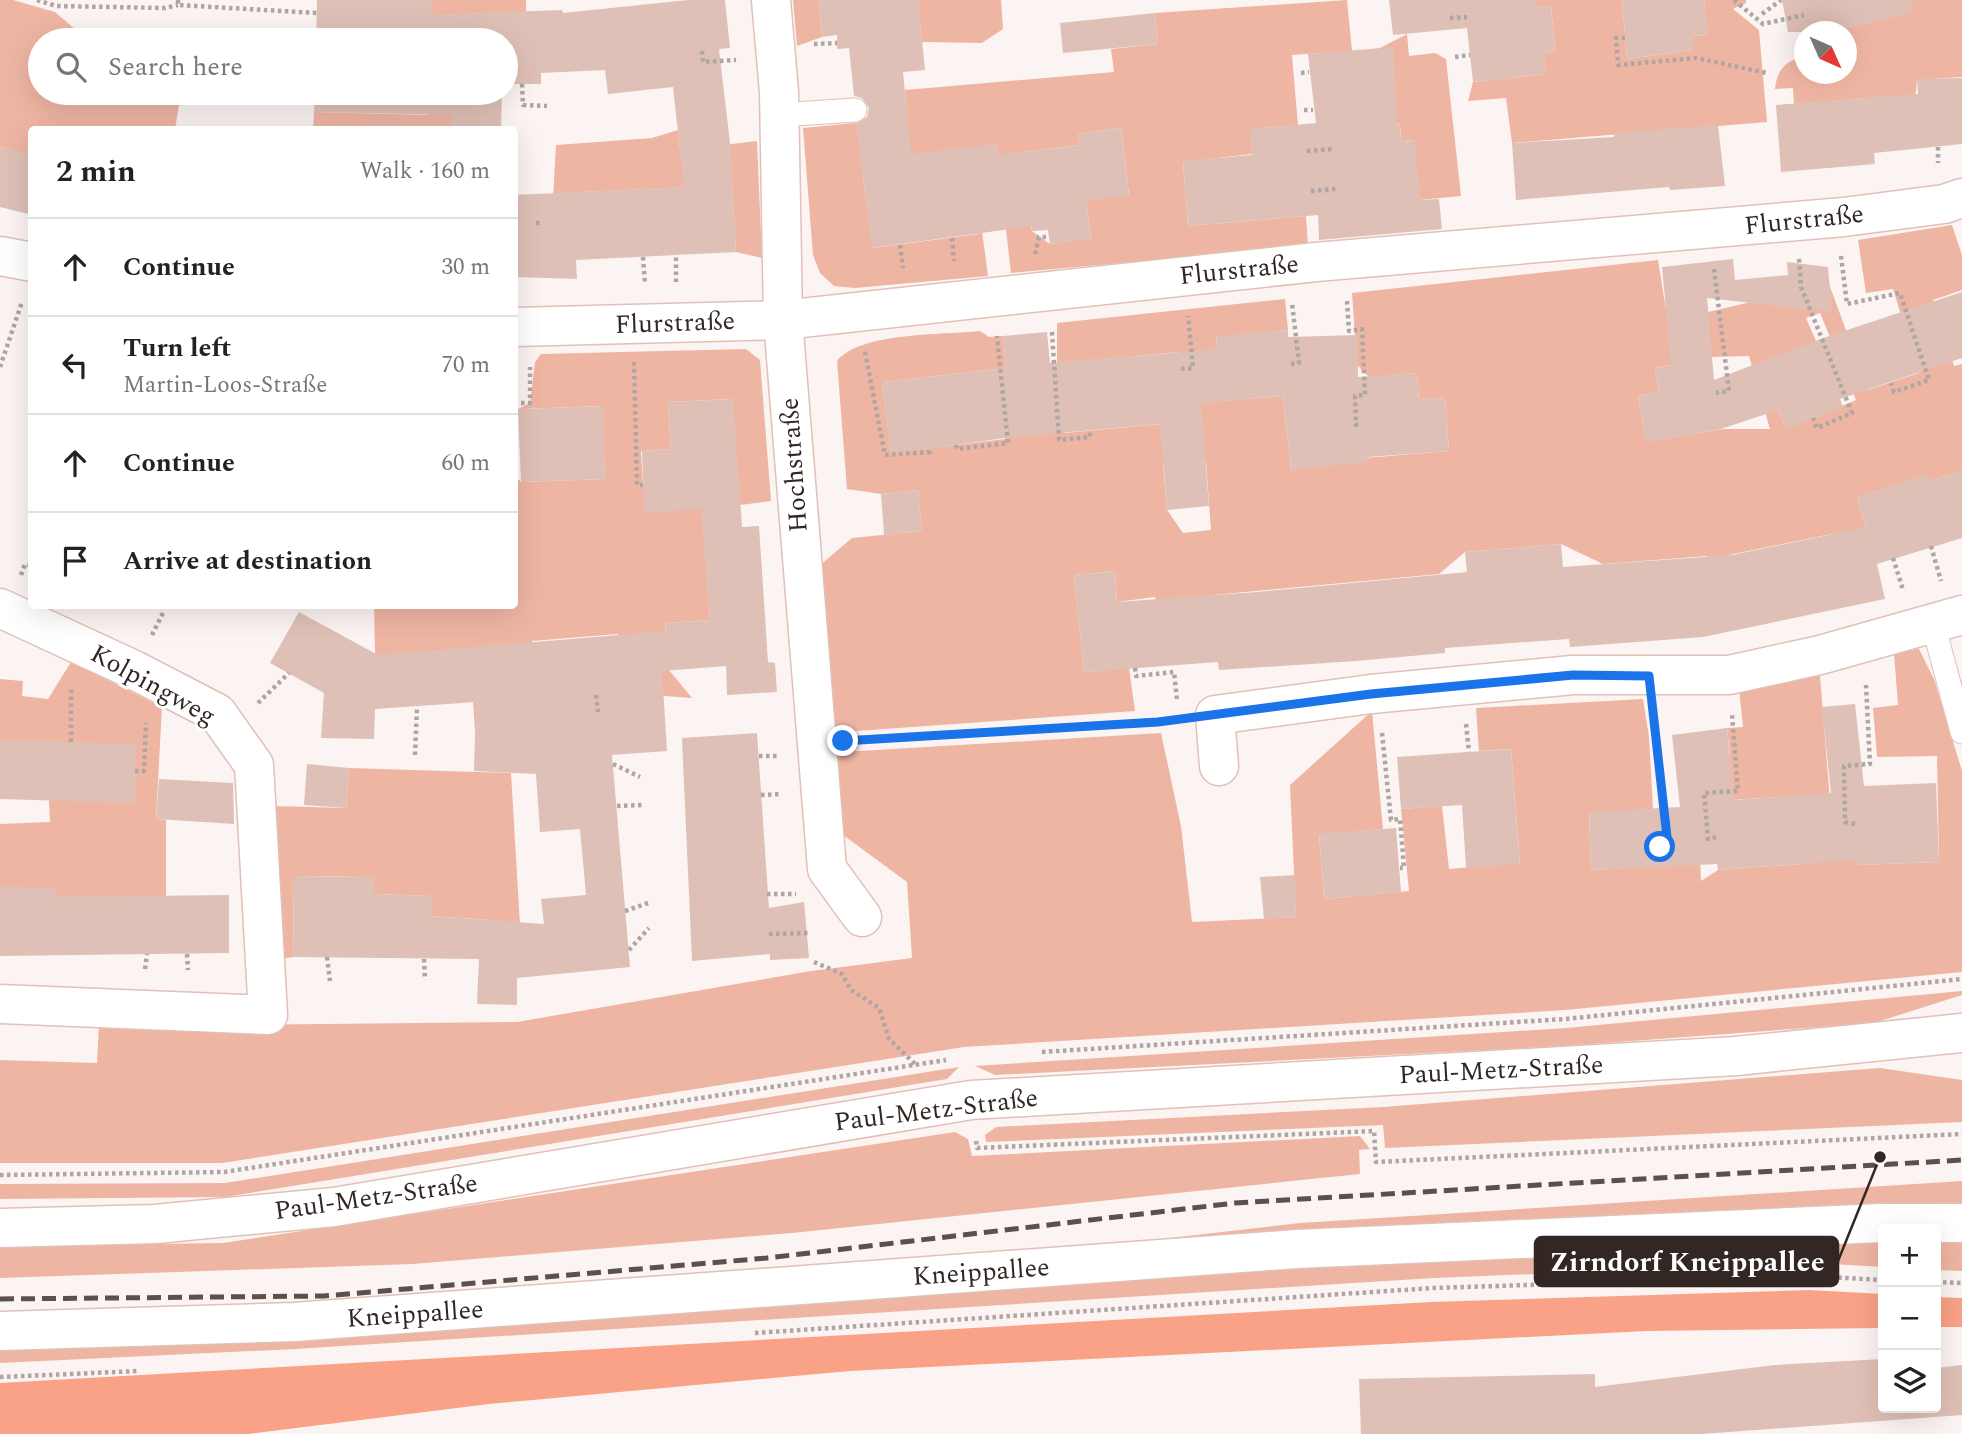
<!DOCTYPE html>
<html lang="en">
<head>
<meta charset="utf-8">
<style>
  body { margin:0; font-family:Spectral,serif; background:#f2f2f2; color:#222 }
  .controls { position:absolute; right:21px; bottom:21px; display:grid; overflow:hidden; border-radius:7px; box-shadow:0 7px 28px #0002 }
  .controls button { width:63px; height:63px; display:grid; place-items:center; padding:0; border:0; border-bottom:2px solid #e0e0e0; background:#fff; color:#222; font:35px sans-serif }
  .compass { position:absolute; left:1794px; top:21px; width:63px; height:63px; border-radius:50%; background:#fff; box-shadow:0 7px 28px #0002; rotate:135deg }
  .stop { position:absolute; width:21px; height:21px; margin:-16px; border:5px solid #1a73e8; border-radius:50%; background:#fff }
  .stop.end { background:#1a73e8; border-color:#fff; box-shadow:0 2px 7px #0008 }
  .list { margin:0; padding:0; list-style:none }
  h2 { display:flex; justify-content:space-between; align-items:center; height:91px; margin:0; padding:0 28px; font-size:30px }
  h2 small { font-size:23px; font-weight:400; color:#767676 }
  .list li { display:grid; grid-template-columns:46px 1fr auto; gap:21px; align-items:center; box-sizing:border-box; height:98px; padding:0 28px; border-top:2px solid #e0e0e0 }
  .list b { display:block; font-size:26px; white-space:nowrap }
  .list p { margin:0; font-size:23px; white-space:nowrap; color:#767676 }
  .list em { font-size:23px; font-style:normal; color:#767676 }
  .icon { flex:none; width:38px; height:38px; fill:none; stroke:currentColor; stroke-width:2; stroke-linecap:round; stroke-linejoin:round }
  .map { position:relative; flex:none; width:1962px; height:1434px; overflow:hidden }
  .search { position:absolute; background:#fff; box-shadow:0 7px 28px #0002; left:28px; top:28px; width:490px; height:77px; display:flex; align-items:center; gap:18px; box-sizing:border-box; padding:0 24px; border-radius:38px; color:#767676; font-size:26px }
  .panel { position:absolute; background:#fff; box-shadow:0 7px 28px #0002; left:28px; top:126px; width:490px; height:483px; border-radius:7px }
  .map>svg:first-child { display:block }
  .green { fill:#efb5a3; fill-rule:evenodd }
  .forest { fill:#faa288 }
  .building { fill:#dfc0b6 }
  .lines { fill:none; stroke-linecap:round; stroke-linejoin:round }
  .service-casing { stroke:#e0c1b7; stroke-width:25 }
  .minor-casing { stroke:#e0c1b7; stroke-width:41 }
  .tertiary-casing { stroke:#e0c1b7; stroke-width:41 }
  .path { stroke:#afa6a3; stroke-width:4.5; stroke-dasharray:3.5 3.5; stroke-linecap:butt }
  .service { stroke:#fff; stroke-width:23 }
  .minor { stroke:#fff; stroke-width:38 }
  .tertiary { stroke:#fff; stroke-width:38 }
  .rail { stroke:#5b504d; stroke-width:5; stroke-dasharray:14 7; stroke-linecap:butt }
  .route { stroke:#1a73e8; stroke-width:9 }
  .labels { text-anchor:middle; dominant-baseline:central; stroke-width:6; stroke-linejoin:round; paint-order:stroke }
  .street-label { font-size:26px; fill:#332724; stroke:#fff }
  .leader { fill:none; stroke:#332724; stroke-width:2.5 }
  .callout-dot { fill:#332724; stroke:#fff; stroke-width:2.5 }
  .callout { fill:#332724; stroke:#332724; stroke-width:2.5 }
  .callout-label { font-size:28px; text-anchor:middle; font-weight:bold; fill:#fff }
</style>
</head>
<body>
<div class="map">
<svg width="1962" height="1434" viewBox="0 0 1962 1434">
  <rect width="100%" height="100%" fill="#fbf4f2"/>
  <!-- green -->
  <path class="green" d="M0,0H13L55,12L82,35L107,40H40V93H181L175,129L32,130L31,155L0,147Z
    M431,0H526V12L440,15L441,40H430Z
    M793,0H819L822,37L797,46Z
    M918,0H1001L1003,29L982,43L922,42Z
    M1347,0L1352,51L1292,55L1302,173L1286,126L1251,129L1252,154L1183,162L1188,226L1306,216L1308,246L1011,273L996,145L971,148L988,276L855,288L834,286L820,273L813,255L803,128L907,118L905,90L1114,72L1111,49L1158,44L1155,13ZM1121,128L1129,195L1086,200L1091,238L1050,244L1032,231L1023,152L1080,145L1078,134ZM968,164L978,234L873,248L863,179Z
    M1536,0H1622L1627,59L1693,50V36L1707,35L1704,0H1746V3L1733,9L1759,30L1767,122L1512,143L1506,98L1468,101L1473,82L1546,74L1544,53L1555,51L1551,6L1536,7Z
    M1872,0H1962V77L1917,80L1914,112L1879,115L1868,98L1794,104L1793,88L1775,89C1777,70 1785,61 1804,56V74H1846V32L1836,31Z
    M1407,34L1409,56L1435,53L1446,59L1461,196L1409,201L1415,140L1401,141L1400,124L1384,126L1378,49Z
    M429,93H453L452,129L313,130L314,112L428,115Z
    M678,130L680,150L757,141L762,258L736,252L732,185L582,192L550,255L556,145L652,138Z
    M1952,225L1962,255V290L1933,300L1954,366L1962,364V471L1929,481L1927,475L1857,497L1868,534H1831L1724,556L1710,592L1707,556L1603,564L1561,544L1465,552L1439,574L1213,595L1157,611L1155,597L1117,602L1115,571L1074,575L1084,672L1129,668L1135,711L842,732L831,722L819,566L852,538L922,531L918,490L881,494L847,489L837,361C860,332 943,335 980,331L989,337L1003,336L1007,378L1064,433L1183,422L1179,352L1057,363V323L1285,299L1288,330L1216,337L1221,401L1283,396L1291,470L1365,458L1449,451L1445,397L1419,400L1417,373L1369,377L1357,365L1352,293L1658,260L1667,316L1708,312L1829,284L1868,390L1919,373L1893,289L1866,293L1858,240ZM1820,313L1856,400L1786,429L1778,410L1773,411L1816,341L1806,318ZM1749,356L1770,429H1723L1646,442L1638,396L1659,392L1655,368L1710,357ZM997,369L1005,439L891,453L882,382ZM1206,462L1211,530L1183,533L1167,510L1163,465Z
    M746,349L760,360L771,501L740,505L732,399L668,402L671,449L641,451L643,485L702,509L710,620L665,623L669,670L692,698L623,693L618,634L532,641L535,699L512,734L475,732L470,648L393,654L396,708L376,699L374,606H514L515,476L521,482L605,479L602,406L518,409L530,403L535,362L541,354Z
    M1918,647L1934,679L1962,771V972L1565,1010L964,1047L222,1163H0V1060L97,1063L99,1023L222,1025L517,1022L811,971L912,958L907,882L839,832L834,760L842,752L1161,733L1181,826L1192,922L1296,917L1290,785L1372,711L1383,829L1319,835L1324,899L1409,891L1401,809L1442,806L1449,869L1520,863L1511,749L1479,751L1476,708L1643,699L1649,737L1653,809L1589,813L1591,870L1661,866L1698,806L1694,758L1730,754L1727,728L1743,727L1739,688L1820,676L1834,851L1857,850V865L1939,862L1937,756L1877,757L1873,708L1898,705L1894,653ZM1796,796L1801,864L1718,870L1701,881L1698,806L1713,801Z
    M71,662L162,707L156,819L166,820V897L95,909L0,886V824L50,822L49,800L0,740V679L23,681L22,696L48,699Z
    M349,768L511,773L521,942L490,920L431,916V896L374,894V877L294,876L293,957L281,959L273,806L346,808Z
    M1962,991V995L1874,1023L1564,1046L995,1075L975,1066L1566,1028Z
    M959,1067L947,1079L225,1197L0,1199V1184L225,1183Z
    M1880,1068L1962,1080V1122L1385,1148L1383,1125L986,1142L985,1135L996,1127L1383,1107Z
    M955,1132L968,1139L972,1156L1360,1136L1370,1149L1359,1150L1360,1174L792,1233L413,1264L0,1278V1246L223,1243Z
    M1962,1181V1214L893,1270L1300,1223Z
    M1883,1232V1267L1814,1263L1434,1278L295,1349L0,1363V1339Z
    M1936,1232H1962V1271L1936,1270Z"/>
  <!-- forest -->
  <path class="forest" d="M1809,1290L1883,1294V1328L1646,1331L850,1371L489,1404L248,1434H0V1383L1431,1302Z
    M1936,1297L1962,1298V1327H1936Z"/>
  <!-- building -->
  <path class="building" d="M317,0H431V15L562,10L563,13L688,0H725L730,48L719,49L730,143L736,252L576,260L577,279L514,277V195L684,187L673,87L608,94L605,70L541,73V84H506V40H316Z
    M819,0H918L925,70L903,72L911,154L996,144L997,155L1080,145L1078,134L1121,128L1129,196L1086,200L1091,239L1050,244L1048,230L1032,231V226L872,248L856,124L867,117L869,108L862,98L854,96L849,48L837,49V35L822,37Z
    M1389,0H1536V7L1551,6L1555,51L1544,53L1547,74L1473,82L1467,28L1393,35Z
    M1622,0H1704L1708,35L1693,36V50L1627,59Z
    M1782,0H1912L1913,12L1836,32H1788Z
    M1155,13L1158,44L1063,53L1060,23Z
    M1393,47L1397,125L1400,124L1401,141L1415,140L1420,200L1439,199L1442,229L1319,240L1318,215L1188,226L1183,161L1252,155L1250,129L1316,123L1308,54Z
    M1962,78V144L1874,153L1875,164L1781,172L1776,105L1918,94L1917,79Z
    M315,93H502L501,130H452V115L314,112Z
    M1718,125L1725,186L1670,190L1669,187L1516,200L1512,143L1614,137V133Z
    M0,147L32,154V215L0,207Z
    M1733,259L1735,280L1788,275L1787,262L1828,267L1832,312L1707,298L1714,380L1823,338L1962,292V358L1840,399L1843,407L1786,429L1778,410L1721,429L1646,443L1638,396L1659,392L1655,368L1671,365L1662,267Z
    M1288,330V337L1357,335L1358,377L1417,373L1419,400L1445,397L1449,451L1369,457V462L1291,470L1283,396L1201,403L1209,506L1167,510L1160,424L1005,438L891,454L882,382L1006,368L1003,336L1047,332L1050,363L1217,349L1216,336Z
    M733,399L742,527L759,526L768,662L775,663L777,692L727,695L726,666L662,671L667,751L612,755L630,967L517,978V1005L477,1004L479,959L293,957L294,876L375,877L374,894L432,896L431,916L544,924L541,899L586,895L580,829L540,832L536,774L474,771L476,702L375,709L374,739L321,738L324,693L270,663L299,612L378,655L666,631L665,623L710,620L701,509L644,513L642,451L671,449L668,402Z
    M603,406L605,479L521,482L518,409Z
    M1962,471V538L1877,564L1885,599L1703,637L1570,647L1569,639L1445,648V653L1356,661L1219,670L1218,662L1084,672L1074,575L1115,571L1117,602L1257,592L1467,572L1465,552L1561,544L1563,567L1732,555L1866,527L1857,497L1928,474L1929,481Z
    M918,490L922,531L884,535L881,494Z
    M1855,704L1864,786L1936,783L1939,862L1857,865V860L1718,870L1717,864L1591,870L1589,812L1680,807L1672,735L1727,728L1734,800L1831,793L1822,707Z
    M757,733L769,908L804,902L809,958L770,960V954L692,961L682,738Z
    M0,740L136,744L135,803L0,799Z
    M1511,749L1520,864L1466,868L1462,805L1401,809L1397,757Z
    M307,764L349,768L346,808L304,805Z
    M159,779L233,783L234,824L156,819Z
    M1396,828L1401,892L1324,899L1319,834Z
    M1295,875L1296,917L1264,919L1260,877Z
    M0,886L56,888V897L229,895V953L0,956Z
    M1883,1359V1408H1936V1368L1962,1365V1415L1702,1434H1361L1359,1379L1595,1374V1387L1775,1365Z"/>
  <g class="lines">
    <defs>
      <path id="service" d="M779,115L855,110
        M1933,624L1962,732"/>
      <path id="minor" d="M771,0L779,92L783,320L827,869L862,917
        M0,256L32,262
        M514,327L783,320L1316,262L1844,217L1944,204L1962,198
        M0,608L134,670L217,713L254,765L268,1015L0,1004
        M1219,766L1215,715L1371,694L1573,675H1729L1820,655L1962,615
        M0,1331L294,1322L1297,1249L1881,1223H1962"/>
      <path id="tertiary" d="M0,1228L155,1224L334,1207L971,1100L1736,1056L1962,1033"/>
    </defs>
    <!-- service casing -->
    <use href="#service" class="service-casing"/>
    <!-- minor casing -->
    <use href="#minor" class="minor-casing"/>
    <!-- tertiary casing -->
    <use href="#tertiary" class="tertiary-casing"/>
    <!-- path -->
    <path class="path" d="M37,0L56,6L165,8L178,5
      M178,0V5L317,13
      M1734,0L1763,24L1804,15
      M1762,14L1781,0
      M1450,18L1467,17
      M1625,38H1616L1618,65L1696,58L1767,73
      M814,44L837,43
      M702,51L703,62L736,60
      M1455,57L1470,55
      M1301,73L1309,72
      M522,84L523,105L547,106
      M1304,110H1313
      M1938,147V163
      M1307,151L1333,149
      M1311,191L1336,189
      M536,223H542
      M952,238L954,261
      M900,245L903,268
      M1035,254L1039,237H1049
      M1841,256L1847,304L1900,293L1929,380L1894,392L1891,383
      M643,257L645,284
      M1799,259L1801,287L1852,413L1817,428L1813,418
      M1714,269L1729,391L1716,393
      M676,282V255
      M1347,301L1349,331L1362,329L1365,395L1355,396L1356,425L1361,424
      M1052,332L1059,440L1090,437V430
      M865,352L885,455L930,452V449
      M634,362L637,485H643
      M1291,364L1299,363L1292,303
      M0,367L22,302
      M1181,369L1193,368L1188,316
      M514,403H530V367
      M514,440L519,441
      M956,445L957,449L1008,443L997,336
      M1931,546L1941,581
      M1893,558L1903,590
      M21,575L25,564L32,566
      M152,635L164,611
      M1135,668L1136,676L1174,672L1177,700
      M596,695L598,712
      M258,703L289,673
      M1653,715L1668,847H1660
      M1466,724L1469,752
      M1382,733L1391,820L1400,819L1404,868H1400
      M858,740L1174,719
      M71,742V686
      M415,755L417,706
      M759,756H777
      M613,764L640,777
      M135,771H144L146,723
      M761,795L782,794
      M617,806L642,805
      M1855,824L1845,822L1844,766L1870,764L1866,685
      M1716,837L1708,839L1704,793L1738,791L1732,714
      M767,894H796
      M625,911L648,903
      M769,934L811,933
      M629,950L649,928
      M187,954L188,970
      M327,957L330,981
      M424,959L425,980
      M814,962L842,974L851,990L879,1008L889,1039L915,1064
      M145,969L147,954
      M1042,1052L1565,1019L1962,979
      M976,1141L977,1148L1374,1131L1376,1162L1962,1134
      M0,1175L224,1172L946,1060
      M1936,1282L1962,1283
      M755,1333L1433,1288L1811,1276L1883,1280
      M0,1377L139,1371"/>
    <!-- service -->
    <use href="#service" class="service"/>
    <!-- minor -->
    <use href="#minor" class="minor"/>
    <!-- tertiary -->
    <use href="#tertiary" class="tertiary"/>
    <!-- rail -->
    <path class="rail" d="M0,1299L324,1296L767,1258L1235,1203L1962,1160"/>
  </g>
  <g class="lines">
    <!-- route -->
    <path class="route" d="M843,741L1158,722L1371,694L1573,675L1649,676L1668,846L1660,847"/>
  </g>
  <g class="labels">
    <!-- street labels -->
    <g class="street-label">
      <text transform="translate(1804 220) rotate(-6)">Flurstraße</text>
      <text transform="translate(1239 270) rotate(-6)">Flurstraße</text>
      <text transform="translate(675 323) rotate(-2)">Flurstraße</text>
      <text transform="translate(794 465) rotate(-94)">Hochstraße</text>
      <text transform="translate(153 685) rotate(29)">Kolpingweg</text>
      <text transform="translate(1501 1070) rotate(-3)">Paul-Metz-Straße</text>
      <text transform="translate(936 1110) rotate(-7)">Paul-Metz-Straße</text>
      <text transform="translate(376 1197) rotate(-8)">Paul-Metz-Straße</text>
      <text transform="translate(981 1272) rotate(-4)">Kneippallee</text>
      <text transform="translate(415 1314) rotate(-4)">Kneippallee</text>
    </g>
  </g>
  <!-- callouts -->
  <path class="leader" d="M1880 1157L1838 1261"/>
  <circle class="callout-dot" cx="1880" cy="1157" r="7"/>
  <rect class="callout" x="1535" y="1237" width="303" height="49" rx="7"/>
  <g class="callout-label">
    <text x="1687" y="1271">Zirndorf Kneippallee</text>
  </g>
</svg>
<div class="controls">
<button>+</button>
<button>−</button>
<button><svg class="icon" aria-label="layers" viewBox="0 0 24 24"><path d="M12 4l9 5-9 5-9-5zM3 14l9 5 9-5"/></svg></button>
</div>
<svg class="compass" viewBox="-18 -18 36 36"><path d="M0-13l5 13h-10z" fill="#e53935"/><path d="M0 13l5-13h-10z" fill="#767676"/></svg>
<div class="stop" style="left:1660px;top:847px"></div>
<div class="stop end" style="left:843px;top:741px"></div>
<div class="search"><svg class="icon" aria-label="search" viewBox="0 0 24 24"><circle cx="10" cy="10" r="6"/><path d="M15 15l6 6"/></svg>Search here</div>
<section class="panel">
<h2>2 min<small>Walk · 160 m</small></h2>
<ul class="list">
<li><svg class="icon" aria-label="ahead" viewBox="0 0 24 24"><path d="M12 20V5M6 11l6-6 6 6"/></svg><div><b>Continue</b></div><em>30 m</em></li>
<li><svg class="icon" aria-label="left" viewBox="0 0 24 24"><path d="M17 20v-9H6M10 6l-5 5 5 5"/></svg><div><b>Turn left</b><p>Martin-Loos-Straße</p></div><em>70 m</em></li>
<li><svg class="icon" aria-label="ahead" viewBox="0 0 24 24"><path d="M12 20V5M6 11l6-6 6 6"/></svg><div><b>Continue</b></div><em>60 m</em></li>
<li><svg class="icon" aria-label="arrive" viewBox="0 0 24 24"><path d="M6 21V4h12l-3 4 3 4H6"/></svg><div><b>Arrive at destination</b></div></li>
</ul>
</section>
</div>
</body>
</html>
